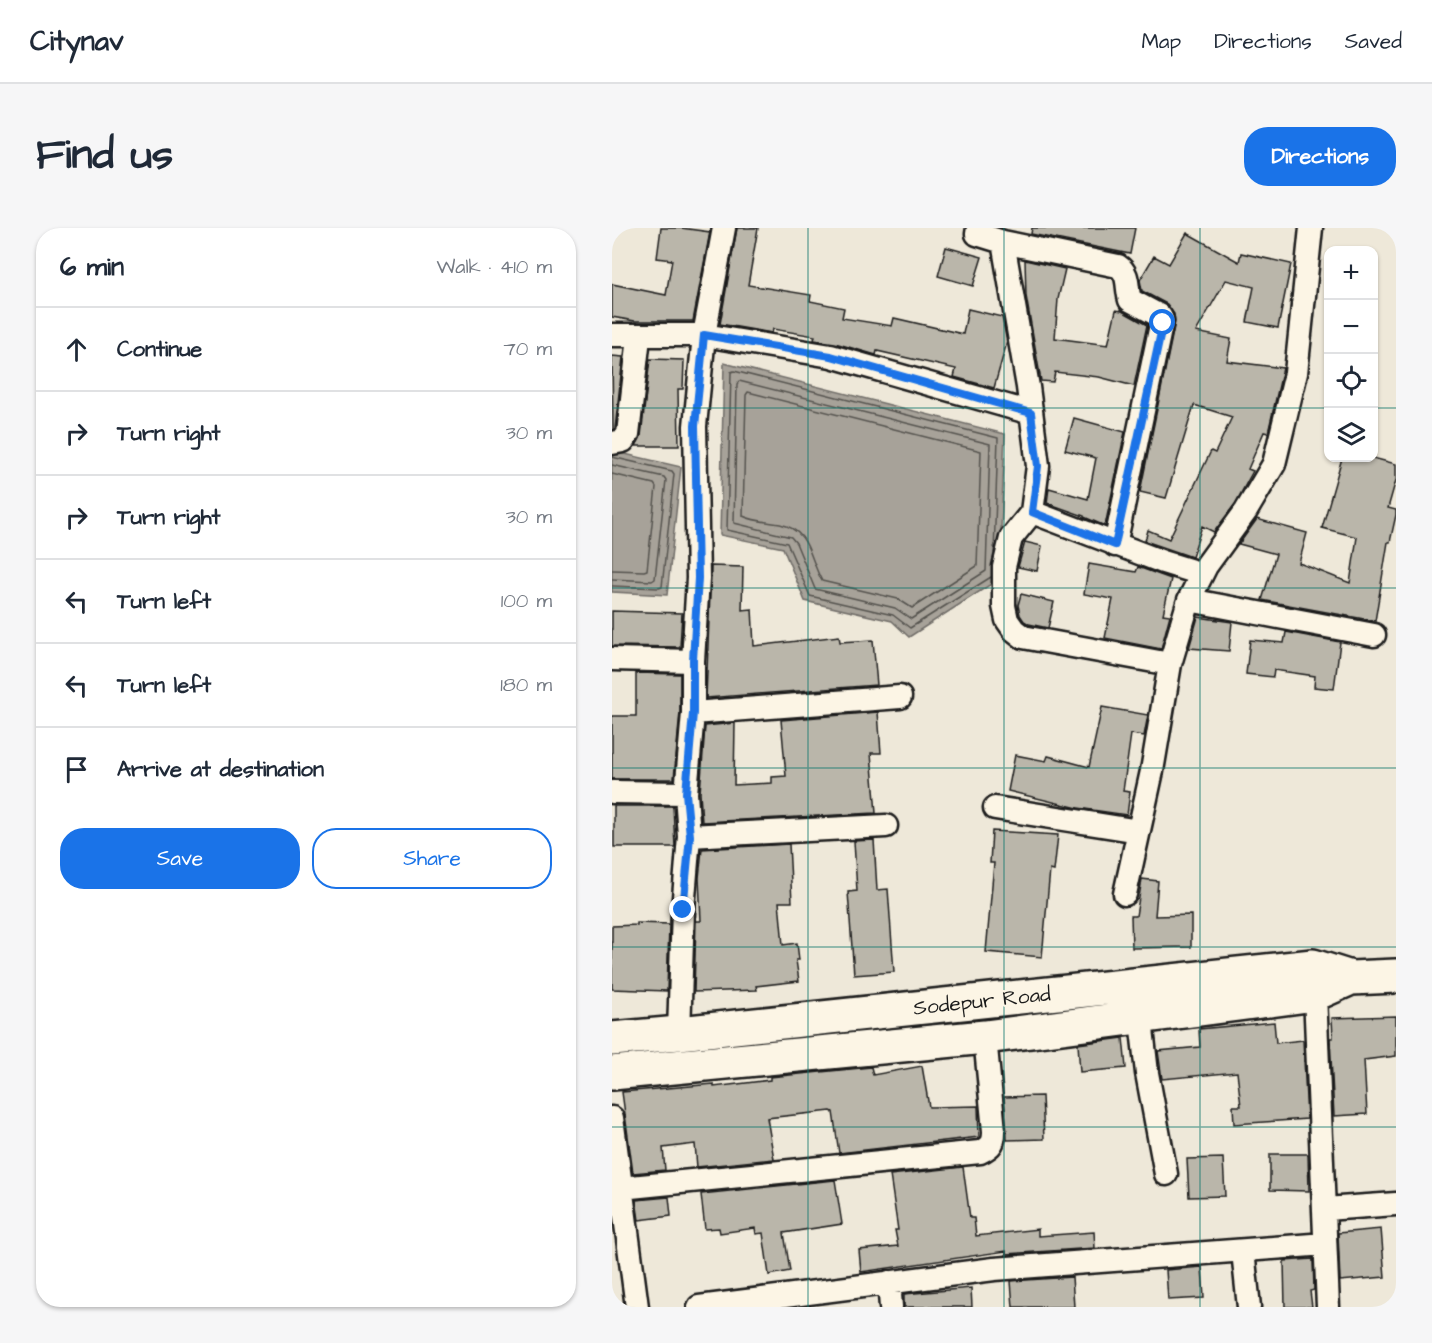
<!DOCTYPE html>
<html lang="en">
<head>
<meta charset="utf-8">
<style>
  body { margin:0; font-family:"Architects Daughter",sans-serif; background:#f6f6f7; color:#1f2937 }
  .controls { position:absolute; right:18px; top:18px; display:grid; overflow:hidden; border-radius:12px; box-shadow:0 2px 4px #0004 }
  .controls button { width:54px; height:54px; display:grid; place-items:center; padding:0; border:0; border-bottom:2px solid #e0e1e3; background:#fff; color:#1f2937; font:30px sans-serif }
  .stop { position:absolute; width:18px; height:18px; margin:-14px; border:4px solid #1a73e8; border-radius:50%; background:#fff }
  .stop.end { background:#1a73e8; border-color:#fff; box-shadow:0 2px 6px #0008 }
  .list { margin:0; padding:0; list-style:none }
  h2 { display:flex; justify-content:space-between; align-items:center; height:78px; margin:0; padding:0 24px; font-size:26px }
  h2 small { font-size:20px; font-weight:400; color:#747a83 }
  .list li { display:grid; grid-template-columns:39px 1fr auto; gap:18px; align-items:center; box-sizing:border-box; height:84px; padding:0 24px; border-top:2px solid #e0e1e3 }
  .list b { display:block; font-size:22px; white-space:nowrap }
  .list em { font-size:20px; font-style:normal; color:#747a83 }
  .actions { display:flex; gap:12px; padding:18px 24px }
  .actions a { flex:1; padding:14px 0; border:2px solid #1a73e8; border-radius:24px; text-align:center; font-size:21px; color:#1a73e8 }
  .actions .main { background:#1a73e8; color:#fff }
  .icon { flex:none; width:33px; height:33px; fill:none; stroke:currentColor; stroke-width:2; stroke-linecap:round; stroke-linejoin:round }
  .map { position:relative; flex:none; width:784px; height:1079px; overflow:hidden; border-radius:24px }
  header { display:flex; align-items:center; gap:36px; box-sizing:border-box; height:84px; padding:0 30px; background:#fff; border-bottom:2px solid #e0e1e3 }
  header strong { font-size:28px }
  nav { display:flex; gap:33px; margin-inline-start:auto; font-size:21px }
  .intro { display:flex; align-items:center; justify-content:space-between; box-sizing:border-box; height:144px; padding:0 36px }
  h1 { margin:0; font-size:42px }
  .button { padding:15px 27px; border-radius:24px; background:#1a73e8; color:#fff; font-size:21px; font-weight:700 }
  main { display:flex; gap:36px; padding:0 36px }
  aside { flex:1; background:#fff; border-radius:24px; box-shadow:0 2px 4px #0004 }
  .map>svg:first-child { display:block }
  .water { fill:#a7a299; stroke:#6f6c67; stroke-width:1.5 }
  .lines { fill:none; stroke-linecap:round; stroke-linejoin:round }
  .shore { stroke:#54524e; stroke-width:1.5 }
  .building { fill:#bab6aa; stroke:#1c1c1c; stroke-width:1.5 }
  .minor-casing { stroke:#1c1c1c; stroke-width:27 }
  .primary-casing { stroke:#1c1c1c; stroke-width:38 }
  .minor { stroke:#fcf5e5; stroke-width:22 }
  .primary { stroke:#fcf5e5; stroke-width:33 }
  .route { stroke:#1a73e8; stroke-width:8 }
  .grid { fill:none; stroke:#0f766e; stroke-width:1.5; stroke-opacity:0.55 }
  .labels { text-anchor:middle; dominant-baseline:central; stroke-width:4.5; stroke-linejoin:round; paint-order:stroke }
  .street-label { font-size:21px; fill:#1c1c1c; stroke:#fcf5e5 }
</style>
</head>
<body>
<header>
<strong>Citynav</strong>
<nav><a>Map</a><a>Directions</a><a>Saved</a></nav>
</header>
<div class="intro"><h1>Find us</h1><a class="button">Directions</a></div>
<main>
<aside>
<h2>6 min<small>Walk · 410 m</small></h2>
<ul class="list">
<li><svg class="icon" aria-label="ahead" viewBox="0 0 24 24"><path d="M12 20V5M6 11l6-6 6 6"/></svg><div><b>Continue</b></div><em>70 m</em></li>
<li><svg class="icon" aria-label="right" viewBox="0 0 24 24"><path d="M7 20v-9h11M14 6l5 5-5 5"/></svg><div><b>Turn right</b></div><em>30 m</em></li>
<li><svg class="icon" aria-label="right" viewBox="0 0 24 24"><path d="M7 20v-9h11M14 6l5 5-5 5"/></svg><div><b>Turn right</b></div><em>30 m</em></li>
<li><svg class="icon" aria-label="left" viewBox="0 0 24 24"><path d="M17 20v-9H6M10 6l-5 5 5 5"/></svg><div><b>Turn left</b></div><em>100 m</em></li>
<li><svg class="icon" aria-label="left" viewBox="0 0 24 24"><path d="M17 20v-9H6M10 6l-5 5 5 5"/></svg><div><b>Turn left</b></div><em>180 m</em></li>
<li><svg class="icon" aria-label="arrive" viewBox="0 0 24 24"><path d="M6 21V4h12l-3 4 3 4H6"/></svg><div><b>Arrive at destination</b></div></li>
</ul>
<div class="actions"><a class="main">Save</a><a>Share</a></div>
</aside>
<div class="map">
<svg width="784" height="1079" viewBox="0 0 784 1079">
  <rect width="100%" height="100%" fill="#eee8d9"/>
  <filter id="ink" filterUnits="userSpaceOnUse"><feTurbulence type="fractalNoise" baseFrequency=".0167" numOctaves="2"/><feDisplacementMap in="SourceGraphic" scale="12" xChannelSelector="R" yChannelSelector="G"/><feConvolveMatrix kernelMatrix="1 2 1 2 8 2 1 2 1" color-interpolation-filters="sRGB"/></filter>
  <g filter="url(#ink)">
    <!-- water -->
    <path class="water" d="M112,135L393,206L387,351L297,409L280,393L193,373L171,320L108,307Z
      M0,223L69,239L55,367L0,364Z"/>
    <g class="lines">
      <!-- shore -->
      <path class="shore" d="M127,153L378,216L374,343L299,391L283,380L203,361L184,315L179,309L122,295L125,156Z
        M136,164L369,223L365,338L300,380L286,371L210,353C197,330 198,302 168,296C156,294 141,293 131,288L134,167Z
        M0,229L60,243L62,246L50,359L47,360L0,358
        M0,237L52,249L54,252L43,351L40,353L0,351
        M0,246L42,256L44,259L35,342L32,343L0,342
        M379,349L298,400L281,387L198,368L175,315L115,302L119,144L122,143L386,210L382,325"/>
    </g>
    <!-- building -->
    <path class="building" d="M49,0H69L98,4L81,93H23L0,89V56L54,67L60,32L45,30Z
      M125,0H146L136,57L199,67L198,73L232,80L230,90L280,98L282,90L351,106L356,81L390,89L395,114L382,160L342,149L344,141L265,123L264,127L223,115L202,112L203,108L161,101L160,105L108,96Z
      M420,0H523L518,26L419,6Z
      M575,5L627,34L629,25L679,36L666,100L635,94L642,59L614,52L584,104L619,111L615,133L671,140L656,205L652,204L636,241L641,243L623,276L602,304L590,298L580,329L533,313L536,302L557,311L599,223L603,225L620,189L582,177L554,270L528,264L563,94L562,86L555,76L530,63L528,52L542,28L557,36Z
      M334,19L370,29L361,58L326,48Z
      M413,32L453,41L446,71L443,110L496,117L504,82L510,83L535,97L522,158L487,149L443,144L441,154L429,153L414,68Z
      M0,128L11,129L3,201H1Z
      M38,131L72,132L71,161H66L67,218H24L29,208Z
      M462,190L513,204L493,298L472,289V288L435,275L437,260L476,271L484,230L453,222Z
      M730,230H761L784,236V252L776,280L784,282V287L778,314H776L763,393L650,372L664,326L627,316L645,291L695,305L687,335L738,355L745,309L710,300Z
      M413,314L430,318L425,343L406,339Z
      M477,336L524,344L526,339L559,351L551,386L558,387L549,421L493,410L501,371L472,366Z
      M99,338L131,339L130,382L140,381L142,418L227,408L228,414L261,412L265,457L94,470Z
      M409,366L442,374L436,400L417,396L412,393L408,387L406,377Z
      M0,383L70,385L68,419L0,418Z
      M586,389L620,394L617,423L577,420Z
      M674,404L728,414L722,461L702,459L703,448L662,442L661,449L634,446L638,412L672,415Z
      M24,445L68,446V484L62,551H0V488H24Z
      M490,479L536,487L532,508L519,506L511,563L518,564L515,587L466,580L396,563L403,527L434,533L436,528L477,539Z
      M266,484L269,525H259L264,585L90,594L88,565L93,498L123,495L122,557L160,555V549L174,548L169,492Z
      M2,578H61L63,619H2Z
      M380,603L446,607L442,643L438,642L430,729L374,724L382,635H378Z
      M262,612L265,662L276,661L282,744L242,747L236,664L245,663L242,613Z
      M177,616L180,674H167L171,717L185,715L187,732H184L187,753L144,758L145,762L82,764L84,693H89L87,650L90,621Z
      M530,651L546,653L543,688L579,687V719L520,720L519,688H524Z
      M25,695L57,696L55,763L0,761V698L25,697Z
      M784,788V828L752,832L755,886L722,888L718,810H721L720,790Z
      M662,794L664,815L691,812L695,891L622,896L621,878H629L625,844L550,851L546,823L588,819L587,801Z
      M511,810L514,840L468,844L466,816Z
      M310,838L317,879L366,878L367,909L227,925L221,884L219,883L155,890L162,931L85,939L83,916L51,920L53,942L21,945L10,864L102,856V859L158,852V849L259,839L261,847Z
      M430,868L432,911L395,912L392,869Z
      M658,926H696L697,963L658,962Z
      M611,930L613,968L577,969L575,931Z
      M351,939L358,990H362L364,1008L426,1001V1008L482,1004L483,1020L394,1026V1023L249,1044L247,1022L286,1018L283,1002H286L278,947Z
      M223,952L230,996L172,1005L178,1043L157,1047L151,1005L144,1006L143,1000L108,1005L107,1000L93,1001L89,966Z
      M57,969L59,988L27,992L24,972Z
      M769,1001L773,1049L728,1053L726,1005Z
      M701,1031L702,1062L698,1063L700,1079H673L672,1033Z
      M590,1039L592,1070L556,1072L554,1042Z
      M460,1049L462,1079H401L399,1053Z
      M359,1060L360,1079H292V1066Z"/>
    <g class="lines">
      <defs>
        <path id="minor" d="M366,0L365,6L391,14
          M0,107H92L112,0
          M0,215L11,213L16,206L27,109
          M420,284L551,334L590,346
          M503,317L550,92L548,88L518,72C514,59 518,46 506,38L391,14L416,159L426,238L420,284L399,310L392,339V378L395,392L402,402L411,409L558,436
          M577,372L762,407
          M0,431L81,433
          M81,485L288,469
          M0,564L74,565
          M383,580L527,603
          M77,608L274,598
          M513,666L540,543L558,436L577,372L594,338L634,283L662,236L684,145L699,0
          M703,766L716,1079
          M530,801L535,845L554,946
          M67,805L71,682L77,608L74,565L81,485V433L86,350L83,198L92,107L219,128L419,185
          M0,890L25,1079
          M9,960L368,924C380,919 382,914 382,903L373,809
          M713,981L784,976
          M631,1023L637,1079
          M277,1054L279,1079
          M87,1079L382,1041L713,1016"/>
        <path id="primary" d="M739,750L784,748
          M0,811L67,805L701,738L739,750L703,766L373,809L0,845"/>
      </defs>
      <!-- minor casing -->
      <use href="#minor" class="minor-casing"/>
      <!-- primary casing -->
      <use href="#primary" class="primary-casing"/>
      <!-- minor -->
      <use href="#minor" class="minor"/>
      <!-- primary -->
      <use href="#primary" class="primary"/>
    </g>
  </g>
  <g class="lines" filter="url(#ink)">
    <!-- route -->
    <path class="route" d="M71,682L78,608L74,565L81,485V432L86,350L83,198L92,107L219,128L419,185L426,238L420,284L503,317L551,95"/>
  </g>
  <!-- grid -->
  <path class="grid" d="M196,0V1079M392,0V1079M588,0V1079M0,180H716M762,180H784M0,360H784M0,540H784M0,719H784M0,899H784"/>
  <g class="labels">
    <!-- street labels -->
    <g class="street-label">
      <text transform="translate(370 773) rotate(-6)">Sodepur Road</text>
    </g>
  </g>
</svg>
<div class="controls">
<button>+</button>
<button>−</button>
<button><svg class="icon" aria-label="locate" viewBox="0 0 24 24"><circle cx="12" cy="12" r="6"/><path d="M12 2v4M12 18v4M2 12h4M18 12h4"/></svg></button>
<button><svg class="icon" aria-label="layers" viewBox="0 0 24 24"><path d="M12 4l9 5-9 5-9-5zM3 14l9 5 9-5"/></svg></button>
</div>
<div class="stop" style="left:551px;top:95px"></div>
<div class="stop end" style="left:71px;top:682px"></div>
</div>
</main>
</body>
</html>
